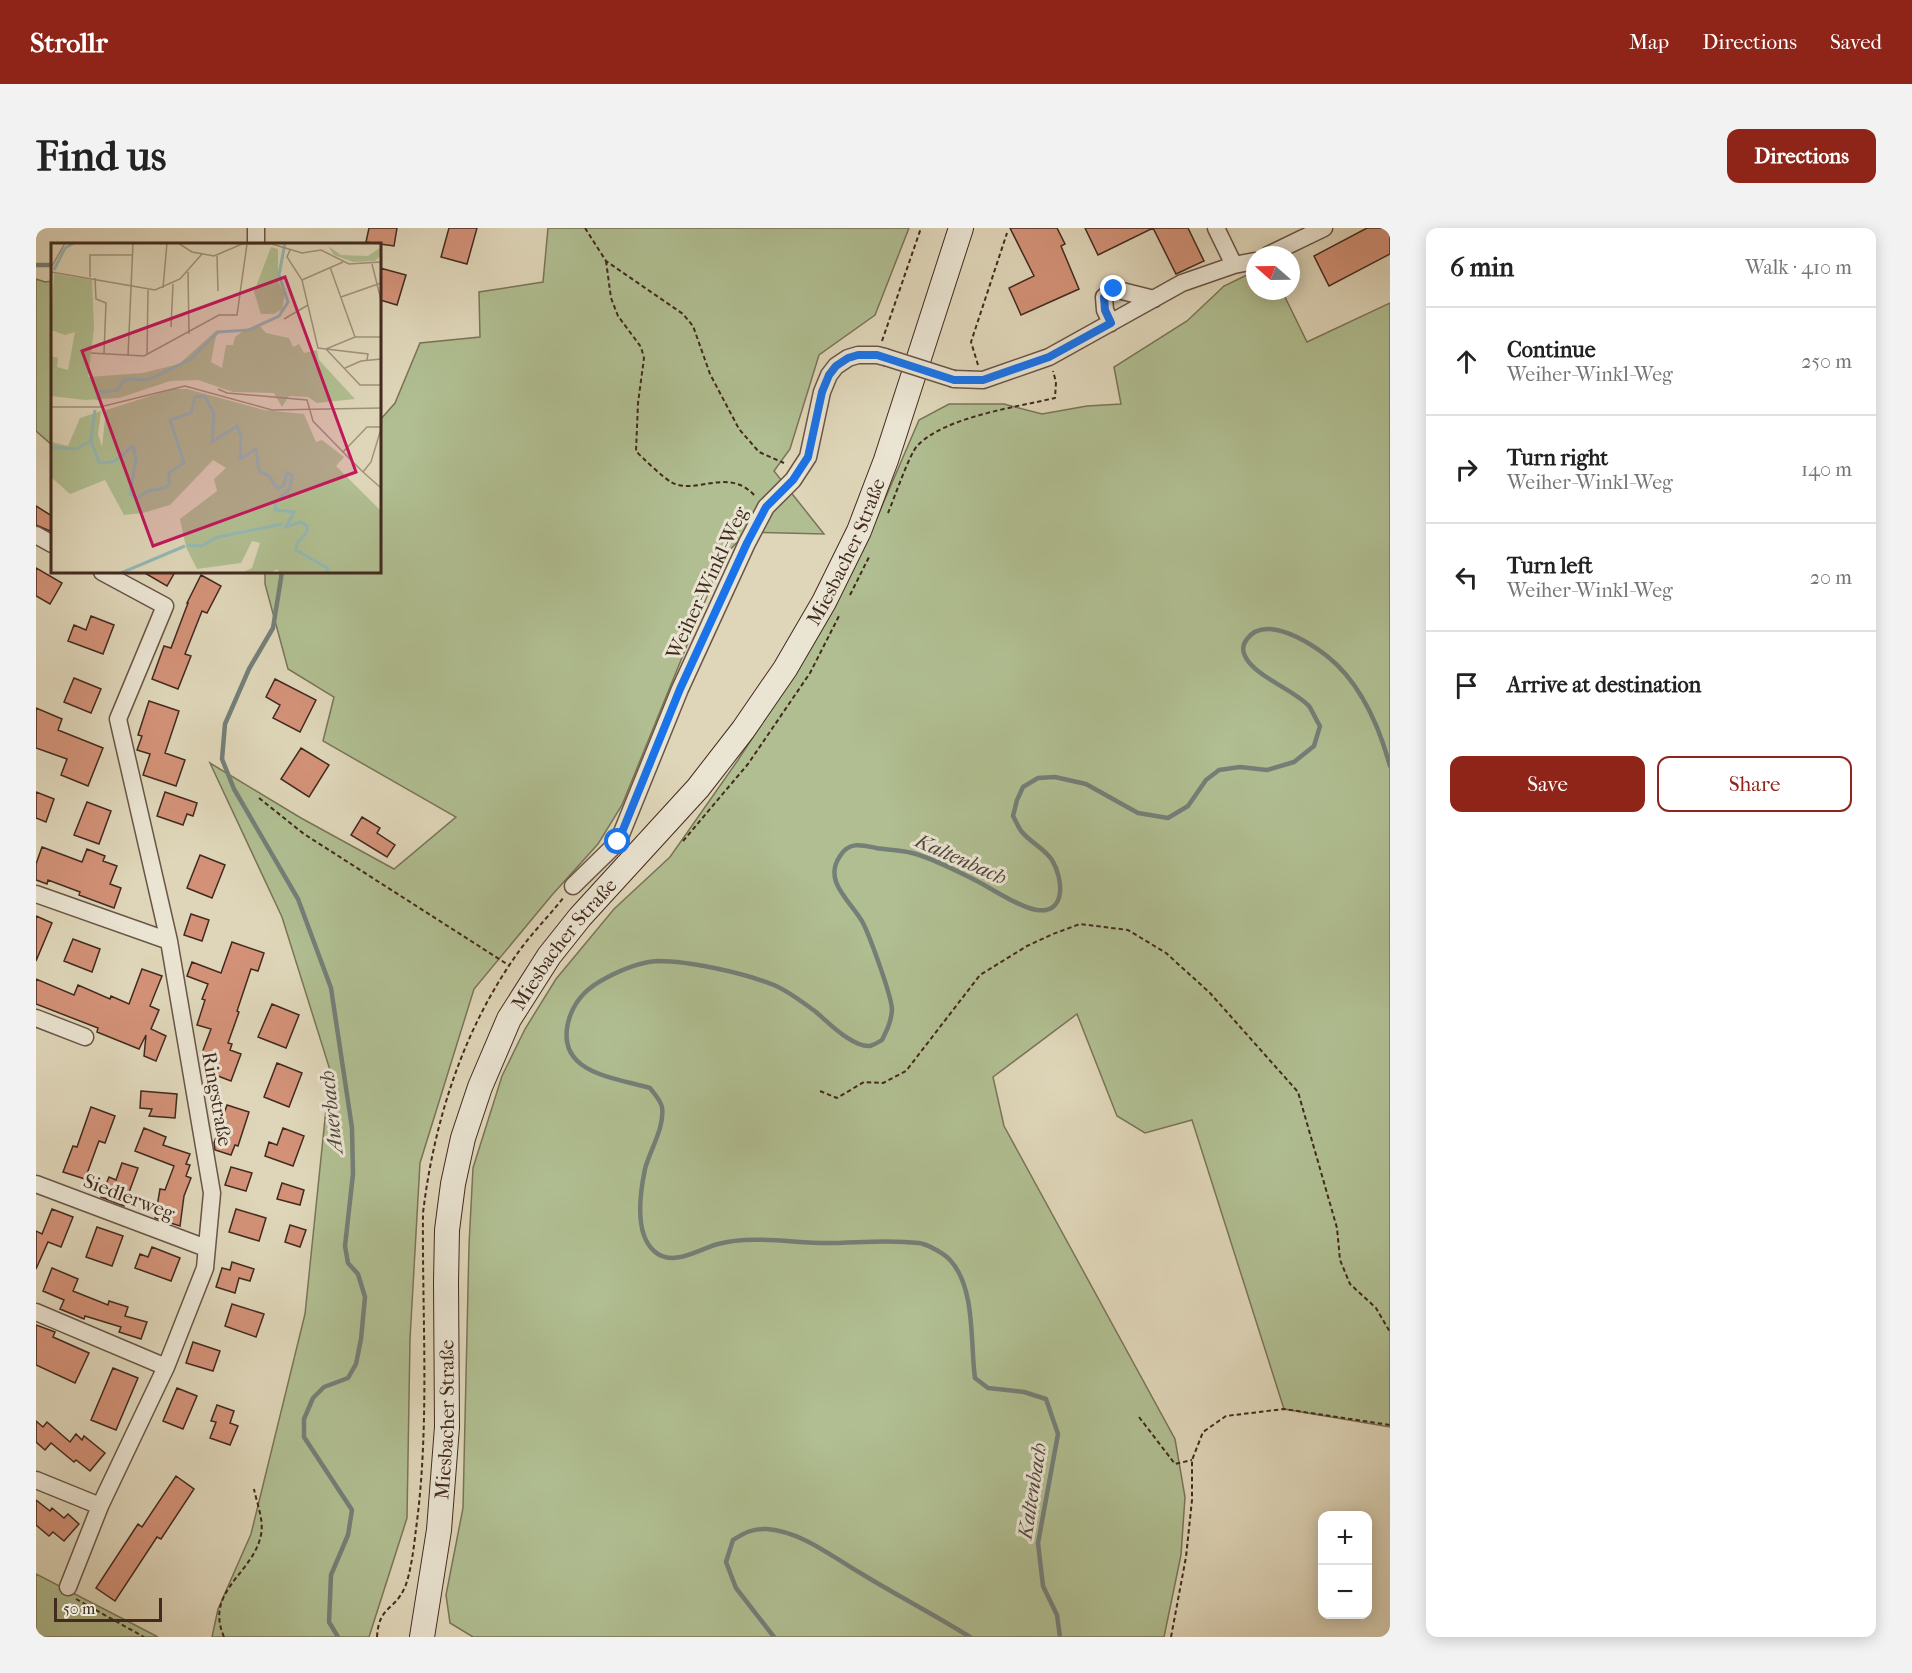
<!DOCTYPE html>
<html lang="en">
<head>
<meta charset="utf-8">
<style>
  body { margin:0; font-family:"IM FELL French Canon",serif; background:#f2f2f2; color:#222 }
  .controls { position:absolute; right:18px; bottom:18px; display:grid; overflow:hidden; border-radius:12px; box-shadow:0 3px 15px #0003 }
  .controls button { width:54px; height:54px; display:grid; place-items:center; padding:0; border:0; border-bottom:2px solid #e0e0e0; background:#fff; color:#222; font:30px sans-serif }
  .compass { position:absolute; left:1210px; top:18px; width:54px; height:54px; border-radius:50%; background:#fff; box-shadow:0 3px 15px #0003; rotate:290deg }
  .scale { position:absolute; left:18px; bottom:15px; width:108px; box-sizing:border-box; padding-left:6px; border:3px solid #432a1f; border-top:0; font-size:16px; line-height:21px; white-space:nowrap; color:#432a1f; -webkit-text-stroke:4px #eae4d2; paint-order:stroke }
  .stop { position:absolute; width:18px; height:18px; margin:-14px; border:4px solid #1a73e8; border-radius:50%; background:#fff }
  .stop.end { background:#1a73e8; border-color:#fff; box-shadow:0 2px 6px #0008 }
  .list { margin:0; padding:0; list-style:none }
  h2 { display:flex; justify-content:space-between; align-items:center; height:78px; margin:0; padding:0 24px; font-size:26px }
  h2 small { font-size:20px; font-weight:400; color:#767676 }
  .list li { display:grid; grid-template-columns:39px 1fr auto; gap:18px; align-items:center; box-sizing:border-box; height:108px; padding:0 24px; border-top:2px solid #e0e0e0 }
  .list b { display:block; font-size:22px; white-space:nowrap }
  .list p { margin:0; font-size:20px; white-space:nowrap; color:#767676 }
  .list em { font-size:20px; font-style:normal; color:#767676 }
  .actions { display:flex; gap:12px; padding:18px 24px }
  .actions a { flex:1; padding:14px 0; border:2px solid #8f2418; border-radius:12px; text-align:center; font-size:21px; color:#8f2418 }
  .actions .main { background:#8f2418; color:#fff }
  .icon { flex:none; width:33px; height:33px; fill:none; stroke:currentColor; stroke-width:2; stroke-linecap:round; stroke-linejoin:round }
  .map { position:relative; flex:none; width:1354px; height:1409px; overflow:hidden; border-radius:12px }
  header { display:flex; align-items:center; gap:36px; box-sizing:border-box; height:84px; padding:0 30px; background:#8f2418; color:#fff }
  header strong { font-size:28px }
  nav { display:flex; gap:33px; margin-inline-start:auto; font-size:21px }
  .intro { display:flex; align-items:center; justify-content:space-between; box-sizing:border-box; height:144px; padding:0 36px }
  h1 { margin:0; font-size:42px }
  .button { padding:15px 27px; border-radius:12px; background:#8f2418; color:#fff; font-size:21px; font-weight:700 }
  main { display:flex; gap:36px; padding:0 36px }
  aside { flex:1; background:#fff; border-radius:12px; box-shadow:0 3px 15px #0003 }
  .map>svg:first-child { display:block }
  .green { fill:#b0be91; stroke:#7a7458; stroke-width:1.5 }
  .lines { fill:none; stroke-linecap:round; stroke-linejoin:round }
  .stream { stroke:#747f78; stroke-width:4.5 }
  .building { fill:#d39278; stroke:#432a1f; stroke-width:1.5 }
  .minor-casing { stroke:#6a5546; stroke-width:19 }
  .secondary-casing { stroke:#432a1f; stroke-width:26 }
  .path { stroke:#432a1f; stroke-width:2; stroke-dasharray:4.5 3; stroke-linecap:butt }
  .minor { stroke:#eae4d2; stroke-width:16 }
  .secondary { stroke:#eae4d2; stroke-width:24 }
  .minor-bridge-casing { stroke:#6a5546; stroke-width:19; stroke-linecap:butt }
  .minor-bridge { stroke:#eae4d2; stroke-width:16 }
  .route { stroke:#1a73e8; stroke-width:8 }
  .labels { text-anchor:middle; dominant-baseline:central; stroke-width:6; stroke-linejoin:round; paint-order:stroke }
  .street-label { font-size:20px; fill:#432a1f; stroke:#eae4d2 }
  .water-label { font-size:21px; font-style:italic; fill:#53463d; stroke:#eae4d2 }
  .inset-river { fill:none; stroke:#94b8b4; stroke-width:3 }
  .inset-road { fill:none; stroke:#a1917b; stroke-width:1.5 }
  .view { fill:#c2185b; fill-opacity:0.15; stroke:#c2185b; stroke-width:3 }
  .inset-edge { fill:none; stroke:#432a1f; stroke-width:3 }
</style>
</head>
<body>
<header>
<strong>Strollr</strong>
<nav><a>Map</a><a>Directions</a><a>Saved</a></nav>
</header>
<div class="intro"><h1>Find us</h1><a class="button">Directions</a></div>
<main>
<div class="map">
<svg width="1354" height="1409" viewBox="0 0 1354 1409">
  <rect width="100%" height="100%" fill="#dfd6b9"/>
  <filter id="stains"><feTurbulence type="fractalNoise" baseFrequency=".00333" numOctaves="4"/><feColorMatrix values="0 0 0 0 .2 0 0 0 0 .09 0 0 0 0 .02 0 0 0 .5 -.17"/></filter>
  <radialGradient id="worn" r=".72"><stop offset=".6" stop-color="#630" stop-opacity="0"/><stop offset="1" stop-color="#630" stop-opacity=".3"/></radialGradient>
  <!-- green -->
  <path class="green" d="M512,0H873L839,87L783,127L754,221L738,243L788,306L711,304L687,329L586,577L562,616L516,667L438,761L384,935L374,1111L371,1290L333,1409H176L182,1381L215,1306L269,1086L294,842L246,689L174,535L265,590L358,641L420,589L287,513L298,469L252,441L229,356V344H344V192L359,175L384,115L444,109L443,64L507,54Z
    M1219,43V63H1246L1271,114L1354,75V1199L1248,1181L1156,892L1109,905L1081,888L1041,786L957,849L968,898L1139,1211L1149,1269L1145,1327L1128,1409H437L414,1395L410,1367L427,1280L433,1017L437,940L466,848L489,801L520,751L578,681L634,629L702,532L771,426L831,313L883,192L913,176H968L1006,186L1051,178L1085,176L1078,139L1151,93L1188,58Z
    M0,51L9,54L16,53V217L0,203Z
    M0,1346L122,1409H0Z"/>
  <g class="lines">
    <!-- stream -->
    <path class="stream" d="M0,37H16
      M246,344L237,400L213,441L189,496L186,531L198,561L262,671L295,760L316,900L317,946L309,1018L312,1035L322,1046L329,1069L325,1111L320,1136L312,1150L288,1159L277,1170L268,1191V1209L316,1282L312,1307L295,1347L293,1394L302,1409
      M738,1409L700,1360L690,1334L697,1312C708,1305 717,1300 731,1301C767,1304 796,1329 826,1346C862,1368 899,1387 934,1409
      M1024,1409L1021,1387L1007,1358L1002,1315L1022,1206L1010,1171L988,1164L952,1160L939,1150C934,1115 940,1060 914,1032C909,1026 894,1018 887,1016C882,1014 874,1015 869,1014C843,1012 817,1015 791,1015C757,1015 715,1007 682,1016C663,1021 636,1040 618,1023C598,1005 604,965 609,941C614,922 629,899 626,879C625,873 618,865 614,860C577,849 515,845 534,788C541,769 553,759 570,750C585,742 605,734 622,733C654,733 708,745 738,757C752,763 768,775 780,784C793,795 816,819 834,818C837,817 843,814 846,812C851,802 855,794 856,782C856,769 834,709 827,695C816,674 786,654 804,628C813,613 826,617 840,620C852,622 864,622 876,625C894,629 918,642 935,650C952,658 984,680 1001,682C1031,686 1027,650 1016,632C1009,621 994,614 986,604C982,599 980,593 977,588L981,572L987,559L1002,550L1019,549L1050,556L1102,585L1132,590L1152,578L1170,552L1183,542L1204,539L1231,542L1258,534L1278,518L1284,498C1280,492 1277,484 1273,478C1257,461 1218,448 1209,428C1206,422 1207,416 1211,411C1229,386 1273,414 1291,428C1325,455 1343,498 1354,538"/>
  </g>
  <!-- building -->
  <path class="building" d="M333,0H361L358,18L330,14Z
    M413,0H441L431,36L405,29Z
    M974,0H1021L1029,16L1025,18L1043,61L985,87L973,60L998,48Z
    M1049,0H1152L1168,33L1140,46L1117,0L1062,27Z
    M1331,0H1354V26L1293,58L1278,28Z
    M344,40L370,47L361,77L344,72Z
    M0,278L16,288V298L14,303L0,297Z
    M0,340L26,355L14,376L0,368Z
    M107,344H139L131,358Z
    M165,347L185,358L171,385L166,383L149,426L155,428L142,461L116,451L128,418L135,420L152,375H151Z
    M55,388L78,397L67,426L32,413L38,397L50,402Z
    M38,450L65,461L55,485L28,474Z
    M239,451L280,472L264,504L237,490L244,477L230,469Z
    M113,473L143,483L129,525L149,532L140,558L107,547L114,526L101,522L106,508L102,507Z
    M0,480L26,491L22,502L67,520L52,558L25,547L31,531L0,520Z
    M265,520L293,537L273,569L245,551Z
    M0,564L18,571L10,594L0,590Z
    M129,564L161,575L157,588L151,586L147,597L121,588Z
    M51,574L75,583L63,616L38,607Z
    M326,589L344,600L341,605L359,617L351,629L315,607Z
    M6,619L46,634L51,621L69,628L67,633L81,638L74,656L85,660L78,680L43,667L44,664L12,652L11,656L0,652V636Z
    M164,627L189,637L176,670L151,660Z
    M155,686L173,692L166,713L148,707Z
    M0,688L16,695L0,733Z
    M37,711L64,721L56,744L28,733Z
    M196,714L228,725L222,743L215,741L201,783L203,784L192,815L196,816L194,822L205,826L195,853L174,845L179,829L166,825L175,801L161,797L169,772L166,771L172,756L151,748L156,734L185,745Z
    M106,741L126,748L114,778L123,782L115,801L130,808L120,833L108,828L110,807L103,821L61,804L62,800L0,776V751L38,767L42,757L74,771L75,768L93,776Z
    M236,776L263,787L250,820L222,809Z
    M241,835L266,845L253,879L228,869Z
    M105,863L141,866L139,890L113,888L116,881L104,880Z
    M191,877L213,884L202,918L199,917L195,927L179,922L178,915Z
    M55,879L79,888L69,915L63,913L49,951L27,944L37,918L41,919Z
    M108,900L130,909L127,917L154,926L150,936L154,937L150,948L155,950L148,968L144,998L119,990L124,961L129,962L138,938L99,923Z
    M247,900L268,908L257,938L229,928L233,914L241,917Z
    M86,935L102,940L88,978L65,969L73,949L80,952Z
    M195,939L216,945L210,963L189,957Z
    M246,955L268,962L264,977L241,971Z
    M16,981L37,989L25,1019L12,1014L0,1041V1003L6,1006Z
    M200,981L230,990L223,1013L193,1004Z
    M254,997L270,1002L264,1019L249,1014Z
    M61,999L87,1008L76,1038L50,1029Z
    M116,1019L144,1030L135,1053L99,1040L104,1026L112,1029Z
    M196,1034L218,1041L214,1053L203,1050L199,1065L180,1059L186,1040L194,1042Z
    M16,1040L42,1051L37,1063L72,1077L73,1073L92,1079L89,1088L111,1094L105,1111L83,1104L85,1099L49,1088L48,1091L24,1081L28,1072L7,1063Z
    M196,1076L228,1086L220,1109L189,1098Z
    M0,1097L19,1104L17,1109L53,1125L39,1155L0,1137Z
    M157,1114L184,1123L177,1143L150,1135Z
    M77,1140L102,1150L80,1202L55,1192Z
    M141,1160L161,1168L147,1201L127,1193Z
    M181,1177L198,1183L194,1195L202,1198L194,1217L174,1210L180,1194L175,1193Z
    M0,1193L7,1199L11,1194L34,1214L40,1206L46,1212L48,1208L69,1225L54,1243L40,1232L38,1234L15,1215L9,1222L0,1214Z
    M140,1248L158,1261L125,1311L121,1309L79,1373L60,1360L102,1296L106,1299Z
    M0,1272L14,1283L16,1280L28,1290L32,1286L43,1296L28,1313L17,1304L13,1308L0,1297Z"/>
  <g class="lines">
    <defs>
      <path id="minor" d="M220,0V16
        M1180,0L1198,37L1219,33
        M1232,27L1288,0
        M1075,95L1069,82L1068,69L1078,61L1118,71
        M918,151L947,152L1013,129L1146,55L1198,37
        M0,307L16,316
        M537,658L582,614L644,461L711,315L730,279L757,252L772,229L786,164L793,147L800,138L812,130L822,127H841L849,129
        M0,666L133,713
        M0,790L49,809
        M0,956L170,1020
        M0,1084L130,1139
        M0,1252L64,1278
        M32,1359L64,1278L130,1139L169,1040L176,965L133,713L82,491L129,378L66,344"/>
      <g id="secondary">
        <path id="s1" d="M386,1409L403,1302L411,1199L410,1054L411,1002L417,956L427,910L444,859L473,791L513,728L544,689L662,560L707,502L749,441L788,374L823,303L850,232L925,0"/>
      </g>
    </defs>
    <!-- minor casing -->
    <use href="#minor" class="minor-casing"/>
    <!-- secondary casing -->
    <use href="#secondary" class="secondary-casing"/>
    <!-- path -->
    <path class="path" d="M549,0L570,33L647,86L657,98L674,146L703,201L723,224L748,235
      M570,33L575,70L582,88L605,119L608,130L602,175L600,223C605,229 629,251 635,254C660,268 692,238 719,268
      M846,113L885,0
      M942,137L935,114L971,5
      M852,285C858,271 873,227 881,218C908,189 981,179 1019,170L1020,154L1017,143
      M814,367L834,327
      M223,570L268,606L474,738
      M647,613L712,536L774,445L803,388
      M784,863L801,870L828,854L847,855L870,843L944,747L991,718L1017,706L1044,696L1092,702L1130,725L1174,765L1262,864L1301,1000L1304,1032L1314,1056L1340,1080L1354,1104
      M1103,1189L1139,1236L1156,1232
      M40,1371L108,1409
      M188,1409C168,1363 217,1346 225,1307C228,1292 221,1276 218,1261
      M341,1409C343,1377 358,1384 369,1359C375,1344 378,1318 380,1301C394,1198 386,1089 387,985C398,893 427,802 481,726C495,706 513,688 528,669
      M1135,1409L1150,1329L1156,1272V1232L1167,1204L1190,1188L1248,1181L1354,1197"/>
    <!-- minor -->
    <use href="#minor" class="minor"/>
    <!-- secondary -->
    <use href="#secondary" class="secondary"/>
    <defs>
      <path id="minor-bridge" d="M849,129L918,151"/>
    </defs>
    <!-- minor-bridge casing -->
    <use href="#minor-bridge" class="minor-bridge-casing"/>
    <!-- minor-bridge -->
    <use href="#minor-bridge" class="minor-bridge"/>
  </g>
  <g class="lines">
    <!-- route -->
    <path class="route" d="M582,614L644,461L711,315L730,279L757,252L772,229L786,164L793,147L800,138L812,130L822,127H841L918,152H947L1013,129L1075,95L1069,82L1068,69L1078,61"/>
  </g>
  <g class="labels">
    <!-- street labels -->
    <g class="street-label">
      <text stroke="none"><textPath href="#s1" startOffset="1209">Miesbacher Straße</textPath></text>
      <text transform="translate(671 355) rotate(-65)">Weiher-Winkl-Weg</text>
      <text stroke="none"><textPath href="#s1" startOffset="723">Miesbacher Straße</textPath></text>
      <text transform="translate(181 871) rotate(80)">Ringstraße</text>
      <text transform="translate(93 969) rotate(21)">Siedlerweg</text>
      <text stroke="none"><textPath href="#s1" startOffset="219">Miesbacher Straße</textPath></text>
    </g>
    <!-- water labels -->
    <g class="water-label">
      <text transform="translate(925 631) rotate(24)">Kaltenbach</text>
      <text transform="translate(295 884) rotate(-96)">Auerbach</text>
      <text transform="translate(996 1263) rotate(-81)">Kaltenbach</text>
    </g>
  </g>
  <!-- overview -->
  <g transform="translate(15 15)">
    <rect width="330" height="330" fill="#dfd6b9"/>
    <path d="M277,3L290,12L317,13L330,4V12L324,18L302,19L283,12ZM220,4L227,6V38L234,52L231,66L223,71H210L203,49ZM3,31L41,37L43,86L37,134L92,130L128,121L166,87L160,119L171,125L175,102H182L184,94L195,86L208,82L215,90L238,95L242,104L248,101L253,110L266,107L268,117L304,156L266,160L257,154L238,153L231,164L223,150L182,149L147,137L119,138L68,155L34,157L0,153V113L7,115L6,124L17,127L24,89L14,92L0,87ZM122,146H136L213,167L253,171L265,199L271,197L293,214L285,223L330,268V330H229L226,326L219,330H191L201,325L209,300L201,298L190,320L146,326L135,304L129,276L166,248L163,236L175,225L162,217L119,262L92,270L73,272L54,237L19,251L0,234V199L17,203L29,175L50,168L47,191L51,204L55,167Z" fill="#b0be91"/>
    <path class="inset-river" d="M3,27L14,5L23,0M46,157L49,149L66,147L74,136L97,137L140,116L167,89L198,87L228,73L237,59L228,32L234,0M40,197L44,167M0,204L25,206L40,198L48,219L56,220L64,218L82,203L85,215L79,251L85,256L97,248L114,245L118,241V230L133,220L119,177L140,170L144,154L154,153L163,171L161,199L186,183L190,193L189,216L205,206L208,228L218,233L226,245L232,243L236,230L241,232L239,245L225,259L224,267L243,269L235,284L250,279L256,283V289L246,300L245,307L276,325L277,330M136,302L150,303L167,294L232,281M70,330L134,303"/>
    <path class="inset-road" d="M127,0L141,9L163,13L191,1H221L251,10L270,7L298,21L330,19M239,7L236,14L251,37L267,105L275,106L304,94H330M166,13L167,48M321,21L330,57M279,24L304,94M0,25L14,0M0,29L104,47L129,36L151,11M137,29L138,91M39,34V12H81M44,35L45,56L55,60L53,110M251,37L292,19M112,45L116,0M290,54L330,40M233,76L257,62M120,84L122,41M275,106L309,142H330M275,106L317,111L316,117M40,110L93,113L168,72H186L196,1M96,112L97,47M77,113L82,0M294,125L310,118L330,116M167,146L176,150L256,157L262,178L292,209M0,164H49L134,143L221,167L330,165M330,186L320,219L312,229L330,245M312,229L292,209L316,184H330"/>
    <path class="view" d="M234,34L305,229L102,303L31,108Z"/>
    <rect width="330" height="330" class="inset-edge"/>
  </g>
  <rect width="100%" height="100%" filter="url(#stains)"/>
  <rect width="100%" height="100%" fill="url(#worn)"/>
</svg>
<div class="controls">
<button>+</button>
<button>−</button>
</div>
<svg class="compass" viewBox="-18 -18 36 36"><path d="M0-13l5 13h-10z" fill="#e53935"/><path d="M0 13l5-13h-10z" fill="#767676"/></svg>
<div class="scale">50 m</div>
<div class="stop" style="left:582px;top:614px"></div>
<div class="stop end" style="left:1078px;top:61px"></div>
</div>
<aside>
<h2>6 min<small>Walk · 410 m</small></h2>
<ul class="list">
<li><svg class="icon" aria-label="ahead" viewBox="0 0 24 24"><path d="M12 20V5M6 11l6-6 6 6"/></svg><div><b>Continue</b><p>Weiher-Winkl-Weg</p></div><em>250 m</em></li>
<li><svg class="icon" aria-label="right" viewBox="0 0 24 24"><path d="M7 20v-9h11M14 6l5 5-5 5"/></svg><div><b>Turn right</b><p>Weiher-Winkl-Weg</p></div><em>140 m</em></li>
<li><svg class="icon" aria-label="left" viewBox="0 0 24 24"><path d="M17 20v-9H6M10 6l-5 5 5 5"/></svg><div><b>Turn left</b><p>Weiher-Winkl-Weg</p></div><em>20 m</em></li>
<li><svg class="icon" aria-label="arrive" viewBox="0 0 24 24"><path d="M6 21V4h12l-3 4 3 4H6"/></svg><div><b>Arrive at destination</b></div></li>
</ul>
<div class="actions"><a class="main">Save</a><a>Share</a></div>
</aside>
</main>
</body>
</html>
